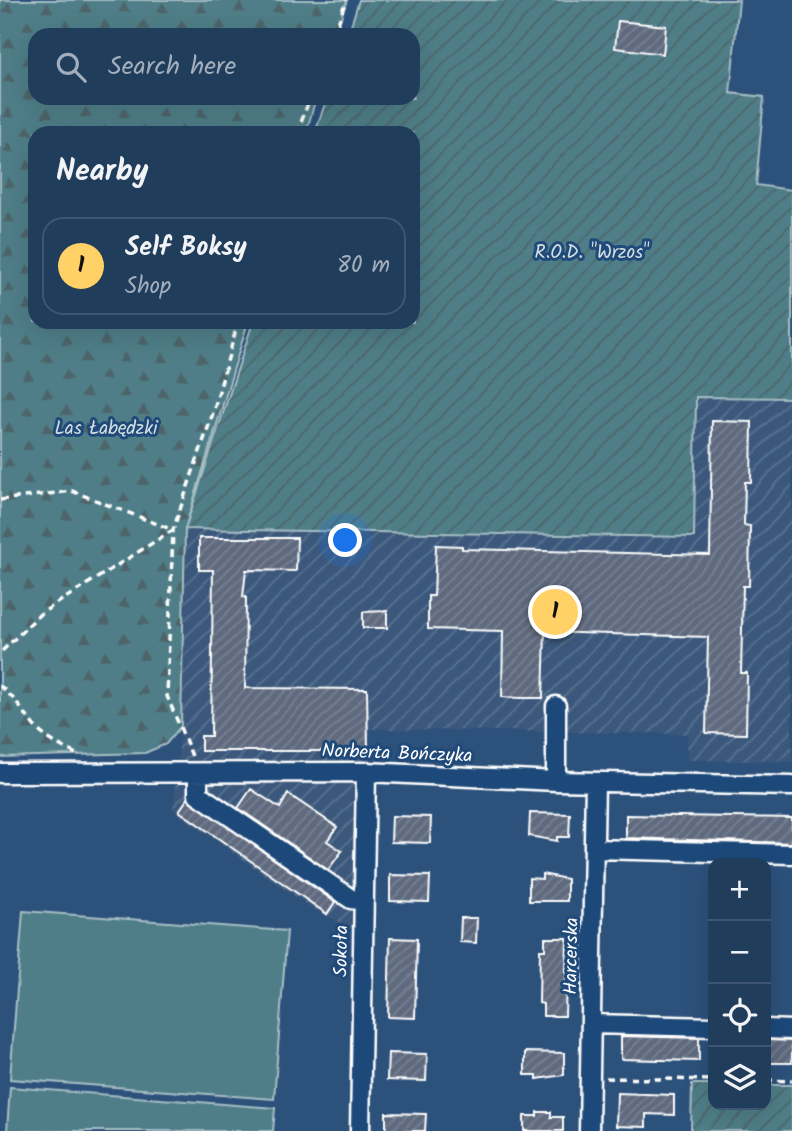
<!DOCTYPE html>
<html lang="en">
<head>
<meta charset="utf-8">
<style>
  body { margin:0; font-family:Kalam,sans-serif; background:#294462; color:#f1f3f6 }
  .controls { position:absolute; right:21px; bottom:21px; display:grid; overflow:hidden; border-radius:14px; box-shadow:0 7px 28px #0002 }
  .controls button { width:63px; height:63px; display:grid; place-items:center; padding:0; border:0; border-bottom:2px solid #3e5672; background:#213d5c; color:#f1f3f6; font:35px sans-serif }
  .you { position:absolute; left:346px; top:541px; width:24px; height:24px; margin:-18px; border:5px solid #fff; border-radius:50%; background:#1a73e8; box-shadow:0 0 0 10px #1a73e833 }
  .badge { display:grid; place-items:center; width:46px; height:46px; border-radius:50%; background:#ffd166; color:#111; font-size:23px; font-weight:700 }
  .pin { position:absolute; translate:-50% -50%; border:4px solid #fff; box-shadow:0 2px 7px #0006 }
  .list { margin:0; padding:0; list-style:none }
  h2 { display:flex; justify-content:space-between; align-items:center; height:91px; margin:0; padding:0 28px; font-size:30px }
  h2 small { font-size:23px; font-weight:400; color:#a2aebb }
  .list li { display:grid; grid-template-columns:46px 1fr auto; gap:21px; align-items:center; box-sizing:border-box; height:98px; margin:0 14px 14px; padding:0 14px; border:2px solid #3e5672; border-radius:21px }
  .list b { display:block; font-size:26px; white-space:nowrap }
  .list p { margin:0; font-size:23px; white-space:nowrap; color:#a2aebb }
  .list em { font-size:23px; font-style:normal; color:#a2aebb }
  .icon { flex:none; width:38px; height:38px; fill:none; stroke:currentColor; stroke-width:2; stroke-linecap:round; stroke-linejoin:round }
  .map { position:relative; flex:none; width:792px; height:1131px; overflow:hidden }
  .search { position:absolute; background:#213d5c; box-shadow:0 7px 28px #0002; left:28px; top:28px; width:392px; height:77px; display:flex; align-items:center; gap:18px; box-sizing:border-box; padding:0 24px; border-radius:21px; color:#a2aebb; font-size:26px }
  .panel { position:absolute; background:#213d5c; box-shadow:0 7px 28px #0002; left:28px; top:126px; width:392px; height:203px; border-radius:21px }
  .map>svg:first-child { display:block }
  .industrial { fill:url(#industrial-furrows) }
  .grass { fill:#4f7e88; stroke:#a7bec4; stroke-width:2 }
  .forest { fill:url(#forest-firs); stroke:#a7bec4; stroke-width:2 }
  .garden { fill:url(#garden-furrows); stroke:#a7bec4; stroke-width:2 }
  .building { fill:url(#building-hatch); stroke:#fff; stroke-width:2 }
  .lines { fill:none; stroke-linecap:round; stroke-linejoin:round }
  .minor-casing { stroke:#fff; stroke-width:23 }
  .path { stroke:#fff; stroke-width:3.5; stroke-dasharray:7 5; stroke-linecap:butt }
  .minor { stroke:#1f4a7a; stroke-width:18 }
  .labels { text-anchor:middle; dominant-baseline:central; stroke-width:6; stroke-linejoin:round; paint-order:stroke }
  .park-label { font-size:19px; fill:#d3dfe1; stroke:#1f4a7a }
  .street-label { font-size:19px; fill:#fff; stroke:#1f4a7a }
</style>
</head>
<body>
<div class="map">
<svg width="792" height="1131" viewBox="0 0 792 1131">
  <defs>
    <pattern id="industrial-furrows" width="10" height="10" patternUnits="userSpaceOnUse" patternTransform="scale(1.75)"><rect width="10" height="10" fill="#3b597c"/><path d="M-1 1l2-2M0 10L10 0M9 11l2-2" fill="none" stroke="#587290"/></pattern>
    <pattern id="forest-firs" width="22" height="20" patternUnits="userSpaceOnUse" patternTransform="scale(1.75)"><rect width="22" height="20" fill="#4f7e88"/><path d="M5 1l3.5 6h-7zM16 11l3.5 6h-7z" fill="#4e656a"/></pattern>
    <pattern id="garden-furrows" width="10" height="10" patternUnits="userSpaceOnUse" patternTransform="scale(1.75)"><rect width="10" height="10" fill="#4f7e88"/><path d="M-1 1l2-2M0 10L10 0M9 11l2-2" fill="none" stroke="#4e656a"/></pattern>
    <pattern id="building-hatch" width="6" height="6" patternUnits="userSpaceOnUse" patternTransform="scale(1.75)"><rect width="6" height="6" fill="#5f6b7f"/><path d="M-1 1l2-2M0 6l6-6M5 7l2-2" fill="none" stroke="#778192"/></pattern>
  </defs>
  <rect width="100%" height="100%" fill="#2c517b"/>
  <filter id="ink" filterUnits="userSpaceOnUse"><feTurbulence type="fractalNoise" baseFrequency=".0143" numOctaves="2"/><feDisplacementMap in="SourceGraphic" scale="14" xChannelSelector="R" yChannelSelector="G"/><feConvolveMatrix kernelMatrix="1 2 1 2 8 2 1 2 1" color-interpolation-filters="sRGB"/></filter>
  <g filter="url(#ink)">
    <!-- industrial -->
    <path class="industrial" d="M696,396L792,398V762L687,760V734L370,729L361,934L310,907L173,810L181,726L185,529L693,537Z"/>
    <!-- grass -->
    <path class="grass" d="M23,911L287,931L274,1099L10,1079Z
      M10,1087L275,1108L273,1131H7Z"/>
    <!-- forest -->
    <path class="forest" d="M0,0H347L335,35H35V98H316L306,133H35V322H248L185,529L181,726L166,744L145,753L0,757Z"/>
    <!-- garden -->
    <path class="garden" d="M359,0H739L730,93L764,97L756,185L792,190V398L696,397L694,537L185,529L253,322H413V133H315L327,98H413V35H348Z
      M692,1084H713V1105H766V1085H792V1131H691Z"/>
    <!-- building -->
    <path class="building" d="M618,21L666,26L663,54L615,48Z
      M712,421L752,422L751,482H745L744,525L750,526L749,586H743L741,673H747L746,734L706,733L708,637L545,632L543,698H520L502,697L503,631L428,629V596H434L436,545L462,546V549L710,555Z
      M199,538H297L296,571L246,570L243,597H246L245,688L367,689L368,751H201V736H211L213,570H199Z
      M387,611V628H363V612Z
      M251,789L280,808L288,794L337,827L327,841L342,851L328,870L238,808Z
      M188,798L335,902L327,914L179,811Z
      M530,813L570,814L569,837H557V841L529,836Z
      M626,815L792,818V843L626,838Z
      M392,816L431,817L430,843L391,842Z
      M542,874L567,879V901H529V878L542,879Z
      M390,875L430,876L429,902L390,901Z
      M461,918H477L476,943L460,942Z
      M390,938L417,939L415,1018L388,1017Z
      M545,938H567L565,1016H543V1004L539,1003L540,950H545Z
      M621,1036L699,1038V1061L621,1059Z
      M766,1040L792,1041V1063H766Z
      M525,1052L564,1053V1075L537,1079V1075H525Z
      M388,1053L427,1054L426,1081L387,1080Z
      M617,1093L674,1095V1115L646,1114V1127L616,1126Z
      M537,1112H551V1117H563V1131H524V1116H537Z
      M386,1113L426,1114L425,1131H386Z"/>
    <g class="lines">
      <defs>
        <path id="minor" d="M0,773L366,772L556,781L792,786
          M198,773V794L351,899L364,901
          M556,781V706
          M595,849L792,854
          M591,1024L713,1027
          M766,1029L792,1030
          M360,1131L366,772
          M589,1131L595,782"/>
      </defs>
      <!-- minor casing -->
      <use href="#minor" class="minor-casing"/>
      <!-- path -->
      <path class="path" d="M334,35L346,0
        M297,133L310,98
        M0,500L72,491L173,530L40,614L0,653
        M0,686C15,697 24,714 36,728C47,740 63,747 78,755
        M192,756L167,696L173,530L213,413L238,322
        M606,1078L713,1080
        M766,1080L792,1081"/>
      <!-- minor -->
      <use href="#minor" class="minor"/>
    </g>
  </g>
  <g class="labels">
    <!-- park labels -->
    <g class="park-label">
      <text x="592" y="253">R.O.D. "Wrzos"</text>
      <text x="106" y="429">Las Łabędzki</text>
    </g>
    <!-- street labels -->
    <g class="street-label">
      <text transform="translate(397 754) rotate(2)">Norberta Bończyka</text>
      <text transform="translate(342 951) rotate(-89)">Sokoła</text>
      <text transform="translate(572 956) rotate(-89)">Harcerska</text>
    </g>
  </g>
</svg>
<div class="controls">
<button>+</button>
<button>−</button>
<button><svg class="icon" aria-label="locate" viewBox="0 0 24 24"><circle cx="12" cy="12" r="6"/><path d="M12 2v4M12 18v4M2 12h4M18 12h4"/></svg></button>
<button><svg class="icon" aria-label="layers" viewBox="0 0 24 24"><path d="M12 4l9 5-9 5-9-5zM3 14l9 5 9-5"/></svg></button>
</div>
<div class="you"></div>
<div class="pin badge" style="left:555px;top:612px">1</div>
<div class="search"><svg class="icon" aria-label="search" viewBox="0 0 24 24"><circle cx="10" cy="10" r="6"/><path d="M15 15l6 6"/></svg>Search here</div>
<section class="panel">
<h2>Nearby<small></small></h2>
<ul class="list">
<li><span class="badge">1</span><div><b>Self Boksy</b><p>Shop</p></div><em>80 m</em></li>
</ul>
</section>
</div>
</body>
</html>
